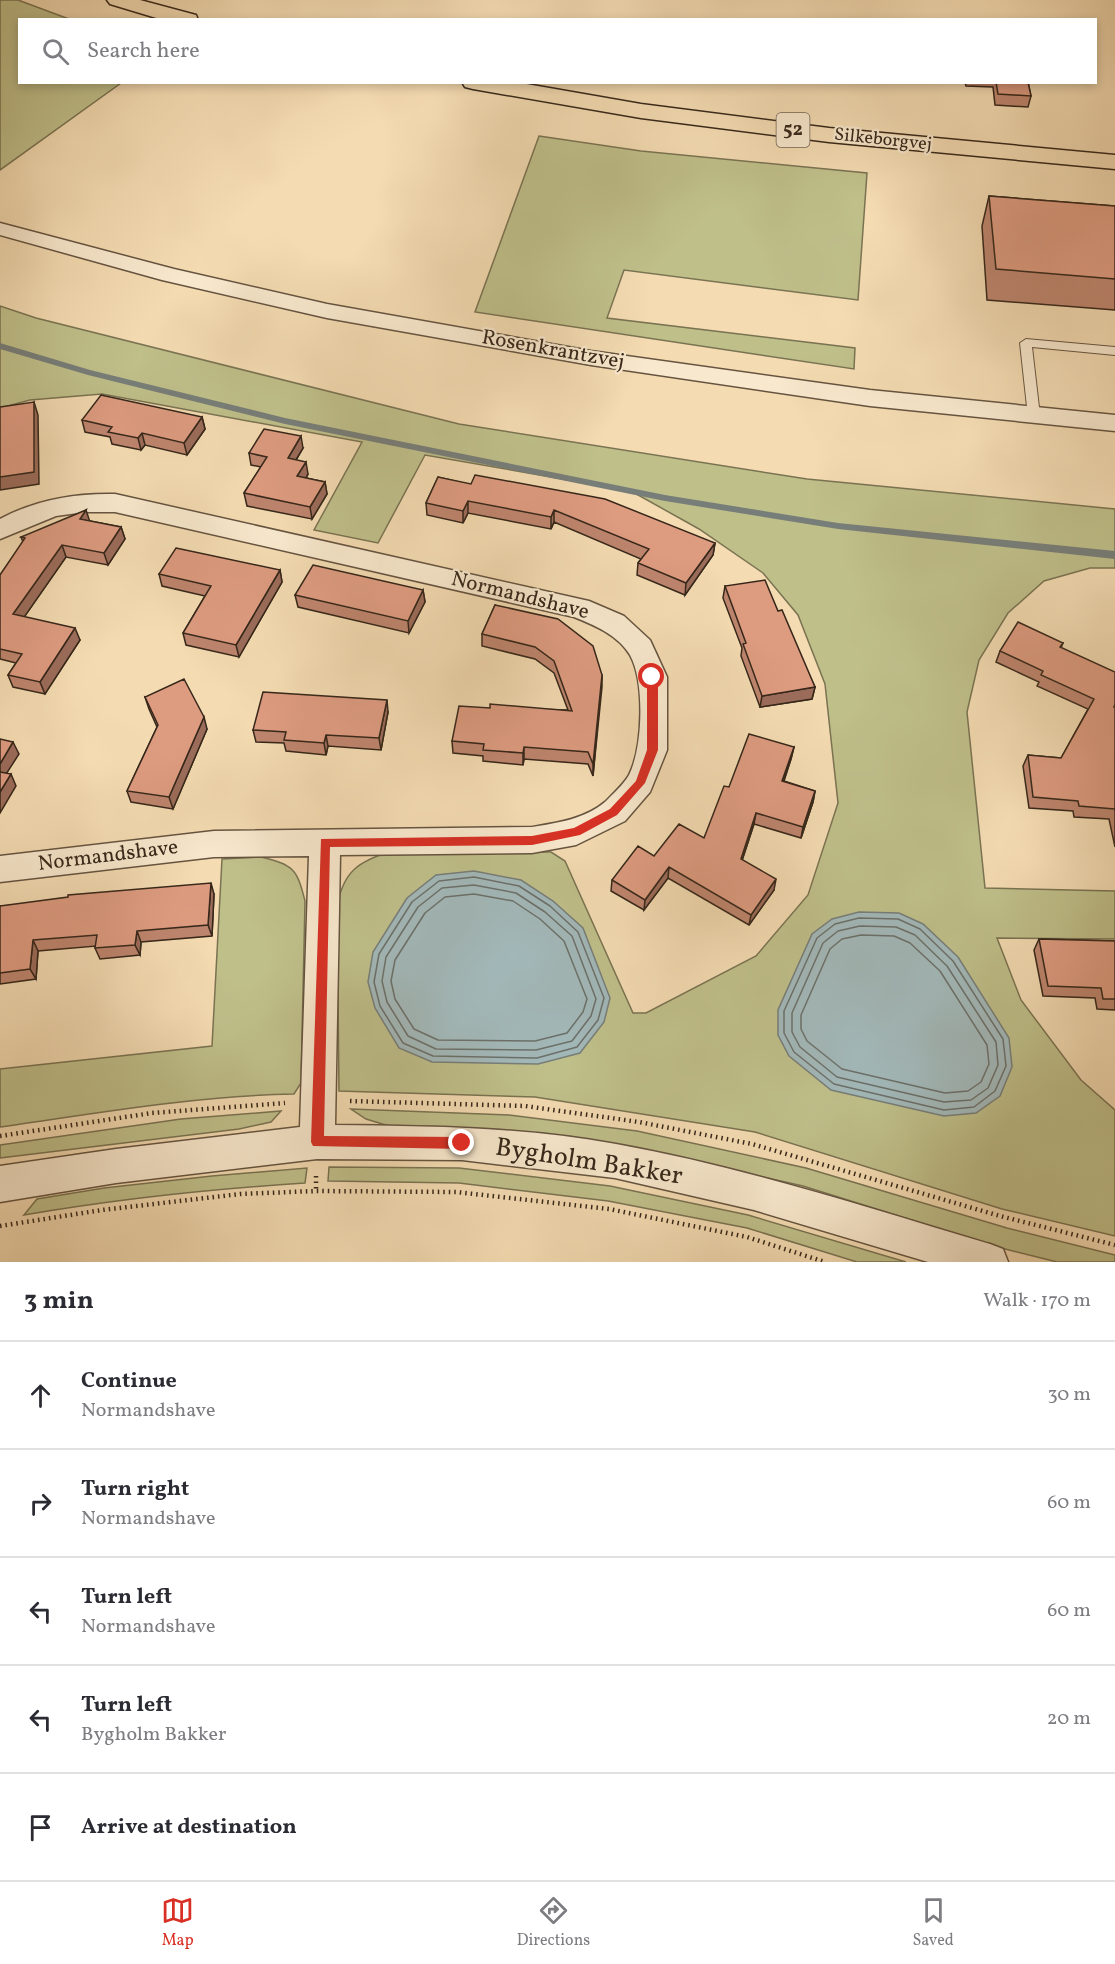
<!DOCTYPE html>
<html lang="en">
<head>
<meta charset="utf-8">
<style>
  body { margin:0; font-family:Vollkorn,serif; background:#f7f7f7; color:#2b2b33 }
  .stop { position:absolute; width:18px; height:18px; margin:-14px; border:4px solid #d93025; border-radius:50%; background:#fff }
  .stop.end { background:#d93025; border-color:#fff; box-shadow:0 2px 6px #0008 }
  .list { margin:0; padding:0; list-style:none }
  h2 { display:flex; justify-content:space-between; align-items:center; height:78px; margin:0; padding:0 24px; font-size:26px }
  h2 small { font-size:20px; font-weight:400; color:#7c7c81 }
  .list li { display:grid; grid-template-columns:39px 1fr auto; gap:18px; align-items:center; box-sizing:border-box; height:108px; padding:0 24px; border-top:2px solid #e1e1e2 }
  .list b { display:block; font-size:22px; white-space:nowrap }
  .list p { margin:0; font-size:20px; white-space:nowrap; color:#7c7c81 }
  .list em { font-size:20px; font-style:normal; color:#7c7c81 }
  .icon { flex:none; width:33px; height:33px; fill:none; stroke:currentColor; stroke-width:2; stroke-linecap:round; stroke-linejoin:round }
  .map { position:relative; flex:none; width:1115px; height:1262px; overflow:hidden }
  .search { position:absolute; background:#fff; box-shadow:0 3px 9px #0003; left:18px; right:18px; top:18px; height:66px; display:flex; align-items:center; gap:15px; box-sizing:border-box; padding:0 21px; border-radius:0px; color:#7c7c81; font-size:22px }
  .sheet { height:618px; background:#fff }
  nav { display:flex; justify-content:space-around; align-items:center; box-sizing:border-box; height:84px; border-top:2px solid #e1e1e2; background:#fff; font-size:16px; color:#7c7c81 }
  nav a { display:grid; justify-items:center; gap:3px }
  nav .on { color:#d93025 }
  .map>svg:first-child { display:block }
  .green { fill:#bfbf8a; stroke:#7a7352; stroke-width:1.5 }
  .water { fill:#a2b8b9; stroke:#777e79; stroke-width:1.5 }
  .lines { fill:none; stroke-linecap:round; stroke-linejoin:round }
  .shore { stroke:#6c706a; stroke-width:1.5 }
  .stream { fill:#777e79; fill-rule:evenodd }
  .lane-casing { stroke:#665440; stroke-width:2 }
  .street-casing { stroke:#665440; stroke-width:3 }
  .primary-casing { stroke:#36271a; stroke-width:3 }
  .path { stroke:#36271a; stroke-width:4.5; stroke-dasharray:1.5 4; stroke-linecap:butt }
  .lane { fill:#f8e8cd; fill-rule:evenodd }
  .street { fill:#f8e8cd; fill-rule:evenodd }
  .primary { fill:#f4dbb2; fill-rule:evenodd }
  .wall { fill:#be856e; stroke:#36271a; stroke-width:1.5 }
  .shaded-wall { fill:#9b6c5a; stroke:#36271a; stroke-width:1.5 }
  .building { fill:#dd9b80; stroke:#36271a; stroke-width:1.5 }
  .route { fill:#d93025 }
  .labels { text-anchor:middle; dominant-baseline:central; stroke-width:4.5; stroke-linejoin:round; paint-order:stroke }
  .far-street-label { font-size:18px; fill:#36271a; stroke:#f8e8cd }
  .shield { fill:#f8e8cd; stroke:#706150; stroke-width:1.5 }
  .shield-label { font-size:20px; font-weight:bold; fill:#36271a }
  .street-label { font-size:21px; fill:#36271a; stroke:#f8e8cd }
  .near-street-label { font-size:26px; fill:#36271a; stroke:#f8e8cd }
</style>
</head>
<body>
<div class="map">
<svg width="1115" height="1262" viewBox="0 0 1115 1262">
  <rect width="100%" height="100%" fill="#f4dbb2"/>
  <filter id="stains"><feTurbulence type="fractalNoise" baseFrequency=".00333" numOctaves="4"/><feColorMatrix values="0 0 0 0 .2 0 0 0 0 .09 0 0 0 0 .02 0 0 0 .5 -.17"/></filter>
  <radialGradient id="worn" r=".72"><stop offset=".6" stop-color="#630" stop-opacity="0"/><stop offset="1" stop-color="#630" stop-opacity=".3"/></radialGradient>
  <!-- green -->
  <path class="green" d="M0,0H18L69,19L20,20V82L121,83L0,170Z
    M539,136L641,151L867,173L858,300L624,270L607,318L855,348L854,369L475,312Z
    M0,306L36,318L459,424L807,479L1115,509V568H1090L1044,581L1008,613L979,660L967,712L985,888L1115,891V939L997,938L1021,1000L1081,1080L1115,1110V1236L1002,1209L755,1132L535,1097L339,1091L337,907C343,871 359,861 392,851L551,852L565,861L633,1013H646L756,956L808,895L838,803L825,684L798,615L763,573L699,529L631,491L425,455L378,543L314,530L362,442L102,394L30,400L0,408Z
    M261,857C294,865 297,869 305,901L301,1083L294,1094C195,1096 98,1113 0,1127V1069L212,1046L222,859Z
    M351,1109L509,1115L637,1131L806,1168L1007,1228L1115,1255V1262H1057L1001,1248L803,1186L633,1148L511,1131L389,1126L366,1119Z
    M281,1111L271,1122L239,1129L0,1158V1145L181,1119Z
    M329,1167L459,1168L610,1186L748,1215L906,1262H857L747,1228L608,1201L459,1183L328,1181Z
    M307,1168L305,1183C211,1189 117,1199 24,1215L37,1199L104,1188L212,1176Z"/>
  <!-- water -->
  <path class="water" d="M474,871L521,880L553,901L583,928L610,998L604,1022L580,1053L538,1064L432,1062L399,1048L375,1008L368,982L373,952L407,898L436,875Z
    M859,912L899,913L923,924L958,957L1009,1038L1012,1067L1000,1096L976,1113L944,1116L831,1090L789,1056L778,1035V1010L812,934L832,919Z"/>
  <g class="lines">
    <!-- shore -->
    <path class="shore" d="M474,877L519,886L550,906L578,932L604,998L598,1020L577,1047L537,1058L433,1056L403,1043L380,1006L374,982L379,954L412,902L439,881Z
      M474,885L516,893L545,912L572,936L596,999L591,1016L572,1041L536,1050L436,1049L408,1036L387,1002L382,981L386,957L418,907L442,888Z
      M474,894L513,901L540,919L564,941L587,999L583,1012L567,1033L535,1041L438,1040L414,1029L395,999L391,981L395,960L425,913L445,897Z
      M859,918L898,919L920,929L953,961L1003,1039L1006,1066L995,1091L974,1107L944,1110L834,1084L794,1052L784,1033V1011L817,938L835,924Z
      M860,926L896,927L915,935L947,966L996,1042L998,1065L988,1088L971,1100L944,1102L837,1077L800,1047L792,1032V1013L823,943L838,931Z
      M861,935L894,936L910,943L940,971L987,1045L989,1064L981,1082L968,1091L945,1093L842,1069L807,1041L801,1029V1015L830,949L842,939Z"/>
    <!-- stream -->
    <path class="stream" d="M0,343L90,370L285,418L665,495L838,523L1115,551V559L838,529L665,501L285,424L88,375L0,349Z"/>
    <defs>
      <path id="lane" d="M1026,339L1115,347V355L1032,347L1040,416L1034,420L1028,416L1020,343Z"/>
      <path id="street" d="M0,223L174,269L327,304L591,351L870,390L1115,415V431L870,406L591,365L327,318L162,280L0,235Z
        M115,494L589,601L624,616L650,640L667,677V750L650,792L625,821L576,845L532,853L340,855L335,1125C429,1126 523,1127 616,1144C743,1167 866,1207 990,1244L1003,1249L1008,1262H928L754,1210L615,1178L462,1160L317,1159L116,1183L0,1202V1166L116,1149L300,1127L309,856L214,857L0,882V856L214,831L532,827C557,823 585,819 605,802C612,795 624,784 629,775C643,747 645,682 630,655C618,635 594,625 574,617L115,512H85L56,516L0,539V519C35,500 75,493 115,494Z"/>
      <path id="primary" d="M107,0H140L196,15L198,20H163L110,4Z
        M462,82H515L641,104L829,128L1115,155V169L829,142L641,118L473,89L465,87Z"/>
    </defs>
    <!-- lane casing -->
    <use href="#lane" class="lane-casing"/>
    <!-- street casing -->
    <use href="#street" class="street-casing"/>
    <!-- primary casing -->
    <use href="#primary" class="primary-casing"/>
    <!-- path -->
    <path class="path" d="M350,1101L525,1106L639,1122L752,1144L1000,1216L1115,1245
      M0,1136L152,1113L285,1103
      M316,1176V1191
      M0,1226L102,1210L240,1194L316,1191L456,1192L609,1209L747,1237L825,1262"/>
    <!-- lane -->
    <use href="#lane" class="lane"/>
    <!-- street -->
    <use href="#street" class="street"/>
    <!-- primary -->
    <use href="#primary" class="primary"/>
  </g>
  <!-- wall -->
  <path class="wall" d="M965,82H1028L1031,96L1028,107L995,105L993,87L966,86Z
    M989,196L1115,206V310L987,300L982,226Z
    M202,417L205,429L187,455L145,445L141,450L112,444L110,437L85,432L82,420Z
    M303,448L296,460L308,474L306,478L325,482L327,494L312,519L247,506L244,493L261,467L251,465L249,453Z
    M438,477L715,543L713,555L685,595L637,575L638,563L641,559L554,522L551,529L468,513L463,523L427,515L426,503Z
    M90,521L121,527L125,539L108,565L66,557L24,617L80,640L45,694L13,687L8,675L16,663L0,659V575L23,542L21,537Z
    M280,570L282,582L239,657L186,645L183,633L205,596L162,586L159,574Z
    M725,586L778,611L815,687L812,699L760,707L741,656L742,648L723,598Z
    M423,590L425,602L409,633L298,607L295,595Z
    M495,605L602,675L593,776L588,764L524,759L523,765L483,761V756L453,753L452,741L490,708L568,710L554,673L535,659L482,646V634Z
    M1063,643L1061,648L1115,707V847L1109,819L1074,817L1073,811L1029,808L1023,766L1028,755L1061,758L1088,709L1037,686L1039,682L996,662L1000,651Z
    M145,697L207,729L173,809L131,802L127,791L157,727L149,709Z
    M388,712L381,750L328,746L326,755L286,751L284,743L256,742L253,730Z
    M794,747L791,759L784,781L815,791L813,802L801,838L754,824L742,860L774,890L749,925L668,878L644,910L611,891L612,880L654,856L704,838L729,787Z
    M214,894L212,936L141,942L140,955L100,959L95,948L96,946L38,951L36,979L0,984V906Z
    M1039,939L1115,941V1010L1097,1009L1095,998L1043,996L1034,950Z"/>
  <!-- shaded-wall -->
  <path class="shaded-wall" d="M34,402L38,415L39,484L0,490V477Z
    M202,417L205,429L187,455L184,443Z
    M142,433L145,445L141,450L138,438Z
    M301,436L303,448L290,470L288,458Z
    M306,462L308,474L300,488L297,476Z
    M325,482L327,494L312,519L310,507Z
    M468,501V513L463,523V511Z
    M86,510L90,522L80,519Z
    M554,510V522L551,529V517Z
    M121,527L125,539L108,565L104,553Z
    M715,543L713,555L685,595L686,583Z
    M62,545L66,557L18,626L13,614Z
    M280,570L282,582L239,657L236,645Z
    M423,590L425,602L409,633L408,621Z
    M75,628L80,640L45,694L40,682Z
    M602,675V687L593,776V764Z
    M815,687L812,699L760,707L762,696Z
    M387,700L388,712L381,750L379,738Z
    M204,717L207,729L173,809L169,797Z
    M326,735L328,746L326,755L324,743Z
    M13,742L19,754L1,782L0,780V764Z
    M524,747V759L523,765V753Z
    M794,747L791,759L780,792L782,781Z
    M11,774L16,786L0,813V792Z
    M815,791L813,802L801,838L803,827Z
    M756,813L754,824L739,870L741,859Z
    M669,867L668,878L644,910L645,900Z
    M776,879L774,890L749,925L751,915Z
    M211,883L214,894L212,936L208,925Z
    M137,931L141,942L140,955L135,945Z
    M33,940L38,951L36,979L30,969Z"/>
  <!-- building -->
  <path class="building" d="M996,82H1028L1031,96L998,94Z
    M989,196L1115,206V279L996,269Z
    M101,395L202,417L184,443L142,433L138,438L108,432L112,427L82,420Z
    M34,402V472L0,477V407Z
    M264,429L301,436L288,458L306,462L297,476L325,482L310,507L244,493L267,457L249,453Z
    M475,475L605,499L715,543L686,583L638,563L649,549L554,510L551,517L468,501L463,511L426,503L438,477L471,484Z
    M86,510L80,519L121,527L104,553L62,545L13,614L75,628L40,682L8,675L22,654L0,649V575L25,538L21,537Z
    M176,548L280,570L236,645L183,633L211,586L159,574Z
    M313,565L423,590L408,621L295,595Z
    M765,580L778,611L782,610L815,687L762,696L743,644L746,643L725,586Z
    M495,605L558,619L593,646L602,675L593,764L588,752L524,747L523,753L483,750L484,744L452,741L459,706L490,708V704L572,711L554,661L535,647L482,634Z
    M1018,622L1063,643L1060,647L1115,672V704L1114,707H1115V811V809L1079,806L1078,801L1033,797L1028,755L1061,758L1094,699L1041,675L1043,671L1000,651Z
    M184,679L204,717L169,797L127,791L158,725L145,697Z
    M263,692L387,700L379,738L326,735L324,743L284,740L286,732L253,730Z
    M749,734L794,747L782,781L815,791L803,827L756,813L741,859L776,879L751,915L669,867L645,900L612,880L638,846L654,856L679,824L704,838L724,786L729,787Z
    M0,739L13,742L0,764Z
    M0,772L11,774L0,792Z
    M211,883L208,925L137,931L135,945L95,948L97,935L33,940L30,969L0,973V906L68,897V895Z
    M1039,939L1115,941V999H1103L1101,988L1048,986Z"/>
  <!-- route -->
  <path class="route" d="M652,673L658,677V750L645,783L617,815L580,835L532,845L330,847L324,1136L462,1137L466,1139L468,1143L466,1148L462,1149L313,1146L311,1142L321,839L532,836L574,828L610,809L636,781L647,750V677Z"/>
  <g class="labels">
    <!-- far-street labels -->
    <g class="far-street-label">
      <text transform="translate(883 140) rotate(6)">Silkeborgvej</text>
    </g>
    <!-- shield labels -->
    <rect class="shield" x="776.5" y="113" width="33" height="34" rx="4.5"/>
    <g class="shield-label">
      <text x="793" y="130">52</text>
    </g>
    <!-- street labels -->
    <g class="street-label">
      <text transform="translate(553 350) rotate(10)">Rosenkrantzvej</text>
      <text transform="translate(520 596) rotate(14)">Normandshave</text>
      <text transform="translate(108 856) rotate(-7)">Normandshave</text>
    </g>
    <!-- near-street labels -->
    <g class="near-street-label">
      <text transform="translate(589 1162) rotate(9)">Bygholm Bakker</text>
    </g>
  </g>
  <rect width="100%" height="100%" filter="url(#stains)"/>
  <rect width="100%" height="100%" fill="url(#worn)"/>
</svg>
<div class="stop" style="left:652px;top:677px"></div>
<div class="stop end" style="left:462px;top:1143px"></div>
<div class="search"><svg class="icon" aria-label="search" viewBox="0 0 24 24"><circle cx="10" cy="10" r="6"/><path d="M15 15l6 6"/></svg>Search here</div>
</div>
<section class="sheet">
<h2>3 min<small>Walk · 170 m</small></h2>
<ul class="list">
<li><svg class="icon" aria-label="ahead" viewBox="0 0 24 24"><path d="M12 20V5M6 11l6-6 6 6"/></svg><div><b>Continue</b><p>Normandshave</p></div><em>30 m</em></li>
<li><svg class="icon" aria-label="right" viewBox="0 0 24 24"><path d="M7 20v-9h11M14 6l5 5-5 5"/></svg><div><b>Turn right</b><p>Normandshave</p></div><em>60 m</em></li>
<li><svg class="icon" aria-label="left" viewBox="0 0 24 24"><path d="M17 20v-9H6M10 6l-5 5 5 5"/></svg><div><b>Turn left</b><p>Normandshave</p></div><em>60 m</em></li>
<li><svg class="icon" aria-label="left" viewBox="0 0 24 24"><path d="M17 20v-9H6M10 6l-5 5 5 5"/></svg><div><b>Turn left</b><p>Bygholm Bakker</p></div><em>20 m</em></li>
<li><svg class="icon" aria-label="arrive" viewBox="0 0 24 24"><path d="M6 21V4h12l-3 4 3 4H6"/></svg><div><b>Arrive at destination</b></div></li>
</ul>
</section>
<nav>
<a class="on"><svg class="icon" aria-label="map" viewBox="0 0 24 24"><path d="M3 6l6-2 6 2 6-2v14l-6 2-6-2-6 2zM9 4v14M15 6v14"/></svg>Map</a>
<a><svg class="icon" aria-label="directions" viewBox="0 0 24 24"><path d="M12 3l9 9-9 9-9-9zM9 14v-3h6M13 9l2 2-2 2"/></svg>Directions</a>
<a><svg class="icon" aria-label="saved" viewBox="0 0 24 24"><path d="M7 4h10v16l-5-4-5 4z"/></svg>Saved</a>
</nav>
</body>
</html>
